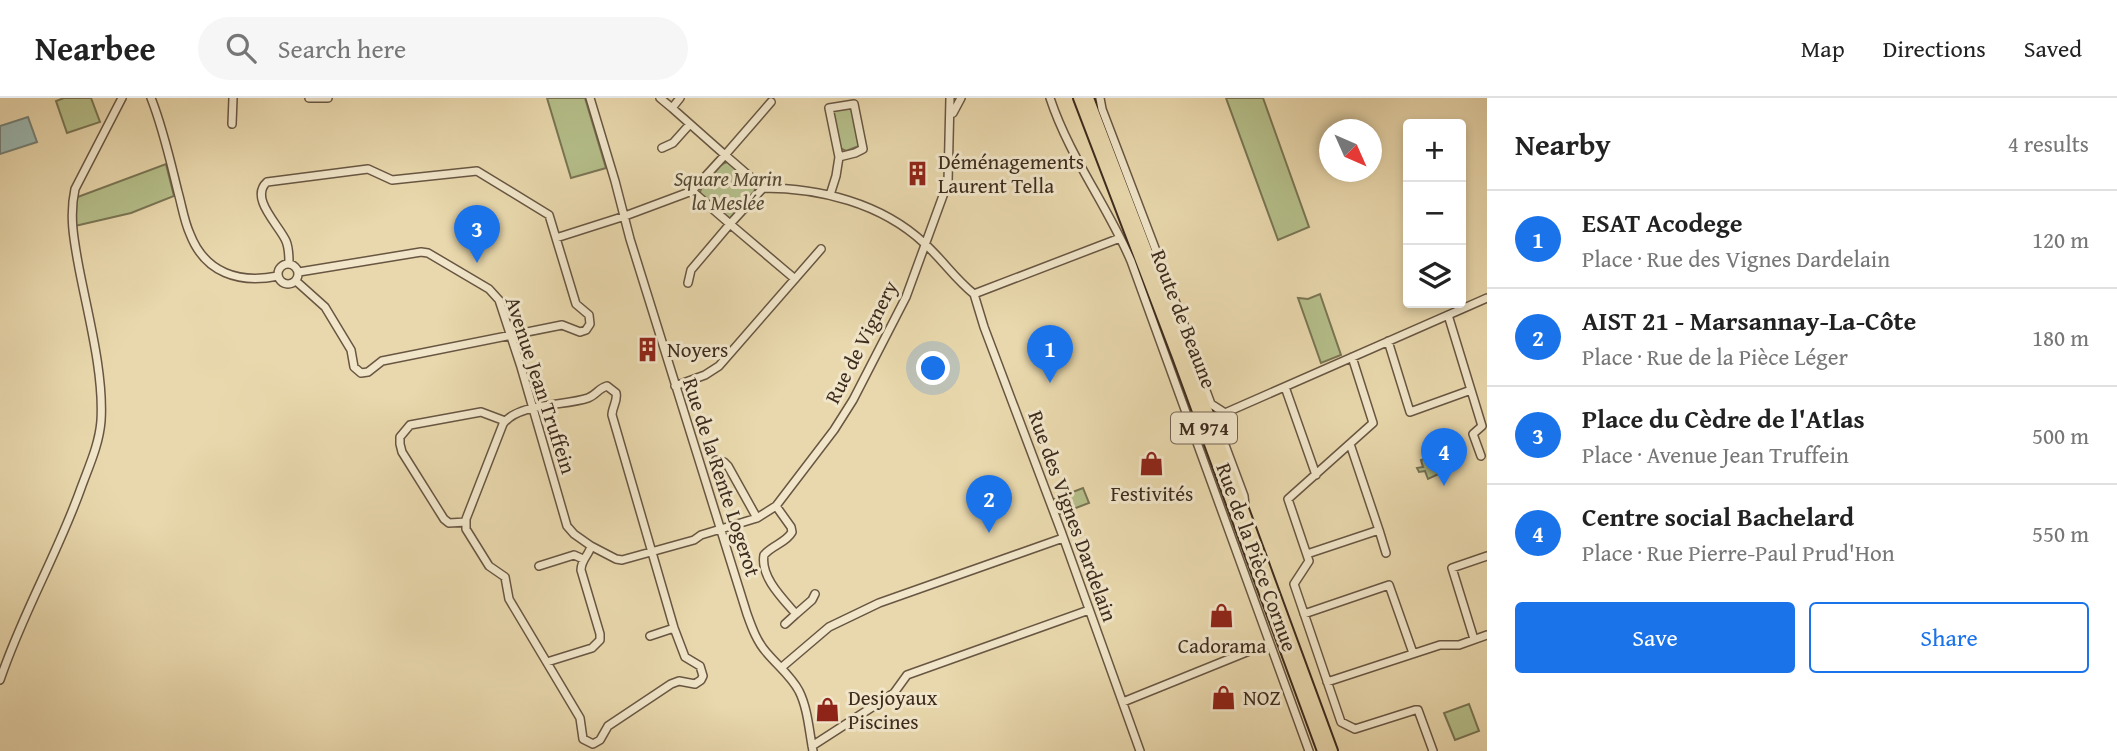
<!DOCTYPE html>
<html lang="en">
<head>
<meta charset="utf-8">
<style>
  body { margin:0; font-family:"Gentium Book Plus",serif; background:#f6f6f6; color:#222 }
  .controls { position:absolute; right:21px; top:21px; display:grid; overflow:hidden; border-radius:7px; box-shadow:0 4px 10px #0003 }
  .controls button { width:63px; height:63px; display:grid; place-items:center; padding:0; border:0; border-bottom:2px solid #e0e0e0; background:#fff; color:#222; font:35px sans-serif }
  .compass { position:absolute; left:1319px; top:21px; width:63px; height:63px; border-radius:50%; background:#fff; box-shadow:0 4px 10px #0003; rotate:135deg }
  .you { position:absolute; left:934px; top:271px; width:24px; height:24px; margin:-18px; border:5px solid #fff; border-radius:50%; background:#1a73e8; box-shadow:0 0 0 10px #1a73e833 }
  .badge { display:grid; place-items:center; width:46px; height:46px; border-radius:50%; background:#1a73e8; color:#fff; font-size:23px; font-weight:700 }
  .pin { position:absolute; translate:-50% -58px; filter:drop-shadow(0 2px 4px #0008) }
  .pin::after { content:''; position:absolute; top:37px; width:24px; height:21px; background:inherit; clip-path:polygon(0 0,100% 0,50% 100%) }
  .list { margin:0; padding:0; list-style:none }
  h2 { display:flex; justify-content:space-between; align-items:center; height:91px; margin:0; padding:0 28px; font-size:30px }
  h2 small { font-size:23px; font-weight:400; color:#767676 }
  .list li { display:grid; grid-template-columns:46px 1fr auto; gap:21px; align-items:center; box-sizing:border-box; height:98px; padding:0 28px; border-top:2px solid #e0e0e0 }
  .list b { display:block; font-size:26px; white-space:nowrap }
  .list p { margin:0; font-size:23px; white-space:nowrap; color:#767676 }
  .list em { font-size:23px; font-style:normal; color:#767676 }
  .actions { display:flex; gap:14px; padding:21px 28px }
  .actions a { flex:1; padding:16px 0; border:2px solid #1a73e8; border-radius:7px; text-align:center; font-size:24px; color:#1a73e8 }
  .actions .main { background:#1a73e8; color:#fff }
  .icon { flex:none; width:38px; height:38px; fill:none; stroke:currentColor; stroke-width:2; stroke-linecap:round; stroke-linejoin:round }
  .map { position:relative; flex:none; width:1487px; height:653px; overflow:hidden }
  header { display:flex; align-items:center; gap:42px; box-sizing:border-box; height:98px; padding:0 35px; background:#fff; border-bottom:2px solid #e0e0e0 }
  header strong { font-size:33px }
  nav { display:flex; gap:38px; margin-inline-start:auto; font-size:24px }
  .search { width:490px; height:63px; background:#f6f6f6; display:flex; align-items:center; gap:18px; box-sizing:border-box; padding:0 24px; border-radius:38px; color:#767676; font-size:26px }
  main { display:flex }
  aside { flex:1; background:#fff }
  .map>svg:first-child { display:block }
  .green { fill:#b5bf8a; stroke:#797554; stroke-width:2 }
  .water { fill:#9ab8b2; stroke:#758077; stroke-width:2 }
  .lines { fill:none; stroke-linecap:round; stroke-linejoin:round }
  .minor-casing { stroke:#685642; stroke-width:10 }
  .primary-casing { stroke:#3d2b1e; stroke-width:14 }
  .minor { stroke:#f1e6ca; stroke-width:7 }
  .primary { stroke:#e9d8ad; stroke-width:10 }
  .labels { text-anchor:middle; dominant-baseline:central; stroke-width:6; stroke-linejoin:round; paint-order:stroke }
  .shield { fill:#f1e6ca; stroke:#736352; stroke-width:2 }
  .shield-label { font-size:19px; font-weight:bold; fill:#3d2b1e }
  .poi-label { font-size:21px; fill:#3d2b1e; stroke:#f1e6ca; text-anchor:start }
  .park-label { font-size:21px; font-style:italic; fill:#554934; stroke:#f1e6ca }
  .street-label { font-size:21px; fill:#3d2b1e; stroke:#f1e6ca }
</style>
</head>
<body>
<header>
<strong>Nearbee</strong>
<div class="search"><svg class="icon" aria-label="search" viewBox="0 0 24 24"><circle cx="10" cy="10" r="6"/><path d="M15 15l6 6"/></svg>Search here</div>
<nav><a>Map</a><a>Directions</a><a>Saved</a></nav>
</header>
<main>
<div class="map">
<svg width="1487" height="653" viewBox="0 0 1487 653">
  <rect width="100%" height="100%" fill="#e9d8ad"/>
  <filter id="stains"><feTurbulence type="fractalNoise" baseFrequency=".00286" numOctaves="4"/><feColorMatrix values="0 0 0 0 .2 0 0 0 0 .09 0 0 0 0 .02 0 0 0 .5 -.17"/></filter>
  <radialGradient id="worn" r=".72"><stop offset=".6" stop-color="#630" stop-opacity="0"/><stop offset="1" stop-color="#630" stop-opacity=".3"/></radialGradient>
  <!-- green -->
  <path class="green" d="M64,0H91L100,24L67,35L56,3Z
    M547,0H585L606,70L571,80Z
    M1226,0H1263L1309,129L1278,142Z
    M847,8L855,15L859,48L846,53L838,49L831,15L835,10Z
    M727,64L756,88L754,95L732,120H729L702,99L700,94C703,84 717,67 727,64Z
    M166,66L174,98L131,115L75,128V100Z
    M1320,196L1341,257L1321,265L1298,200L1308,201Z
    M1434,350H1438L1443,354L1451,352L1456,368L1428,381L1425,373L1419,374L1417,370L1423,369L1421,362L1429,359L1428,356Z
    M1083,390L1089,405L1060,416L1054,401Z
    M1469,606L1479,633L1455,642L1444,615Z"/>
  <!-- water -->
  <path class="water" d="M28,19L37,44L0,56V28Z"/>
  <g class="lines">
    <defs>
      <path id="minor" d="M151,0C163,30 170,62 178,94C182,108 184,123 190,136C205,175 239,186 278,178
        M309,0H328
        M590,0L615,83L630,141L747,516C752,530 757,544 767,555C778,568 791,578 799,593C808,611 809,633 813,653
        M660,0L672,10L680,0
        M1050,0C1069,58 1107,107 1131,163L1309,653
        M1100,0L1102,11L1187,234L1186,239L1211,306L1225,315
        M854,6L863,51L855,55L839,59L829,10Z
        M672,10L725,57L771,4
        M953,15L961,0
        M232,26L233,0
        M662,50L673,45L690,26
        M725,57L763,90L730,126L692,93Z
        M763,90C820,90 881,105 924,145C942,161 955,181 974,196
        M830,97L836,78L839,59
        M556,140L625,118L692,93
        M289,165C289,158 289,150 286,143C279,127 249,100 267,84L368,71L392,82L477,73L549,117L576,206L589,217L590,226L586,232L580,234L562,227L382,263L368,274L361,275L354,269L351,252L325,209L296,183
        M278 176a10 10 0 1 1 20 0a10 10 0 1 1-20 0Z
        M299,174L421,154L428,155L489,191L499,202L521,269L567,428L574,436L591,448C589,457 581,462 581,472L600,536V542L592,550L547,564
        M688,185L691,172L730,126L795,181
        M974,196L984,229L1061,433L1140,653
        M974,196L1120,140
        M1388,243L1410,314L1471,292L1448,217
        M1352,259L1373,325L1288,401L1309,463L1294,486L1341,624L1355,631L1415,612H1418L1433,653
        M607,288L616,295C618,303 612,309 612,317L674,530L685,559L700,568L703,578L701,582L695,586L679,583L671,586L608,628L600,642L593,646L583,641L580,620L509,501L505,479L489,468L466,431V421L503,326C518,305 565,308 588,300C596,297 599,290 607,288Z
        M675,288L705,277L719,268L821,151
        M1285,289L1316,377
        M1471,292L1482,328L1473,336L1481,358
        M1225,315L1487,200
        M1225,315L1219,331L1244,398L1245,407
        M716,362L724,364L728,368L757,420
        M776,408L791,429L792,434C786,445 772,447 764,457C760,479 783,501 796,516L812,502L815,496
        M466,424L449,425L444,421L402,354L400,346V339L410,327L481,314L505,323
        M1379,432L1386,455
        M591,448L616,461L622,462L694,442L701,437L757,420L776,408L834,332L853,302L906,199L948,84L950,0
        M1307,456L1379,432L1350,346
        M539,468L574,457L583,461
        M1304,516L1389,487L1413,555
        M785,526L796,516
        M650,538L674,530
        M1474,541L1452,470L1487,458
        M782,569L829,529L879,505L1063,440
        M0,582C22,516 58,455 81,390C89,368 99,347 101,323C104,276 88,217 79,170C74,143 69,118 75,91L122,0
        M1327,584L1440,547H1459L1487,537
        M1123,604L1269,545
        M812,648L894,595L907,577L1089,512"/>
      <path id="primary" d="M1079,0L1178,259L1323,653
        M1088,0L1186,256L1332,653"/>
    </defs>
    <!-- minor casing -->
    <use href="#minor" class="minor-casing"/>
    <!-- primary casing -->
    <use href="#primary" class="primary-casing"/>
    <!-- minor -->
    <use href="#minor" class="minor"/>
    <!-- primary -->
    <use href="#primary" class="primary"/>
  </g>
  <!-- icons -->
  <defs>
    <symbol id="building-bare" viewBox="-9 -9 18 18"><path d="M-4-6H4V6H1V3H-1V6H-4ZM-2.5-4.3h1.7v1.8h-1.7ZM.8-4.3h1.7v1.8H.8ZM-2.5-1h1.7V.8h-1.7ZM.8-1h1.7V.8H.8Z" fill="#8f2418" stroke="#f1e6ca" stroke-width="2.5" paint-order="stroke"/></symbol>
    <symbol id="shop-bare" viewBox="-9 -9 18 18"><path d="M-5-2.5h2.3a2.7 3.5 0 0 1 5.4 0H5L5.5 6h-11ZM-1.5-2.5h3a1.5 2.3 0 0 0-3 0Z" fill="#8f2418" stroke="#f1e6ca" stroke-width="2.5" paint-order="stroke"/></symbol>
  </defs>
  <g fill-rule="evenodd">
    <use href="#building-bare" x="900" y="58" width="35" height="35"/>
    <use href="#building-bare" x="630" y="234" width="35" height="35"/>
    <use href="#shop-bare" x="1134" y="348" width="35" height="35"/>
    <use href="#shop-bare" x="1204" y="500" width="35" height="35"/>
    <use href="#shop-bare" x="1206" y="582" width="35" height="35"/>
    <use href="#shop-bare" x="810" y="594" width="35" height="35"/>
  </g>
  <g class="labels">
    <!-- shield labels -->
    <rect class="shield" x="1171" y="314.5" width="66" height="31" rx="5"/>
    <g class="shield-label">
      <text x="1204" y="330">M 974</text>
    </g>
    <!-- poi labels -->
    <g class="poi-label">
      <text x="938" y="63">Déménagements<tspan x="938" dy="24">Laurent Tella</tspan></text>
      <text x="667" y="251">Noyers</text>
      <text x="1152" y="395" text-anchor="middle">Festivités</text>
      <text x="1222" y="547" text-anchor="middle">Cadorama</text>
      <text x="848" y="599">Desjoyaux<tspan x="848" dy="24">Piscines</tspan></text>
      <text x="1243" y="599">NOZ</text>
    </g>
    <!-- park labels -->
    <g class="park-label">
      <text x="728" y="80">Square Marin<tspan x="728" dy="24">la Meslée</tspan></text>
    </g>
    <!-- street labels -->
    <g class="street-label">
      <text transform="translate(1184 221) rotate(69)">Route de Beaune</text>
      <text transform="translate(861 244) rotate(-63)">Rue de Vignery</text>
      <text transform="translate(541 287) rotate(72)">Avenue Jean Truffein</text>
      <text transform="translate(722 379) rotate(72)">Rue de la Rente Logerot</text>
      <text transform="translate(1073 418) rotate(70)">Rue des Vignes Dardelain</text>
      <text transform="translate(1257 459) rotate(70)">Rue de la Pièce Cornue</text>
    </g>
  </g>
  <rect width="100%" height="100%" filter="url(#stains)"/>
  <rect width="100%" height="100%" fill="url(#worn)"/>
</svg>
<div class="controls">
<button>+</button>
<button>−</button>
<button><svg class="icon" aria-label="layers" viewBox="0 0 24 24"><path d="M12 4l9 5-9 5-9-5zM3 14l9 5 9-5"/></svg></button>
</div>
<svg class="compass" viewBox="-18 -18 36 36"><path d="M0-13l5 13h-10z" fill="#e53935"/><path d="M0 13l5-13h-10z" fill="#767676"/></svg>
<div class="you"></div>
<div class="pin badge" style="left:1050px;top:285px">1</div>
<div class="pin badge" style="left:989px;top:435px">2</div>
<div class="pin badge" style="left:477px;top:165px">3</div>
<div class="pin badge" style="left:1444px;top:388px">4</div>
</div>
<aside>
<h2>Nearby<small>4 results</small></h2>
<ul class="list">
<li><span class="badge">1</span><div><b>ESAT Acodege</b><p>Place · Rue des Vignes Dardelain</p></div><em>120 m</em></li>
<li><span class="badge">2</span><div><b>AIST 21 - Marsannay-La-Côte</b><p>Place · Rue de la Pièce Léger</p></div><em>180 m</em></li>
<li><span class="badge">3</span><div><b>Place du Cèdre de l'Atlas</b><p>Place · Avenue Jean Truffein</p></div><em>500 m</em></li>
<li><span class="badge">4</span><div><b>Centre social Bachelard</b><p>Place · Rue Pierre-Paul Prud'Hon</p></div><em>550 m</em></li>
</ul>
<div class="actions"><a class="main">Save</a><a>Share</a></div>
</aside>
</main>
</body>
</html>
